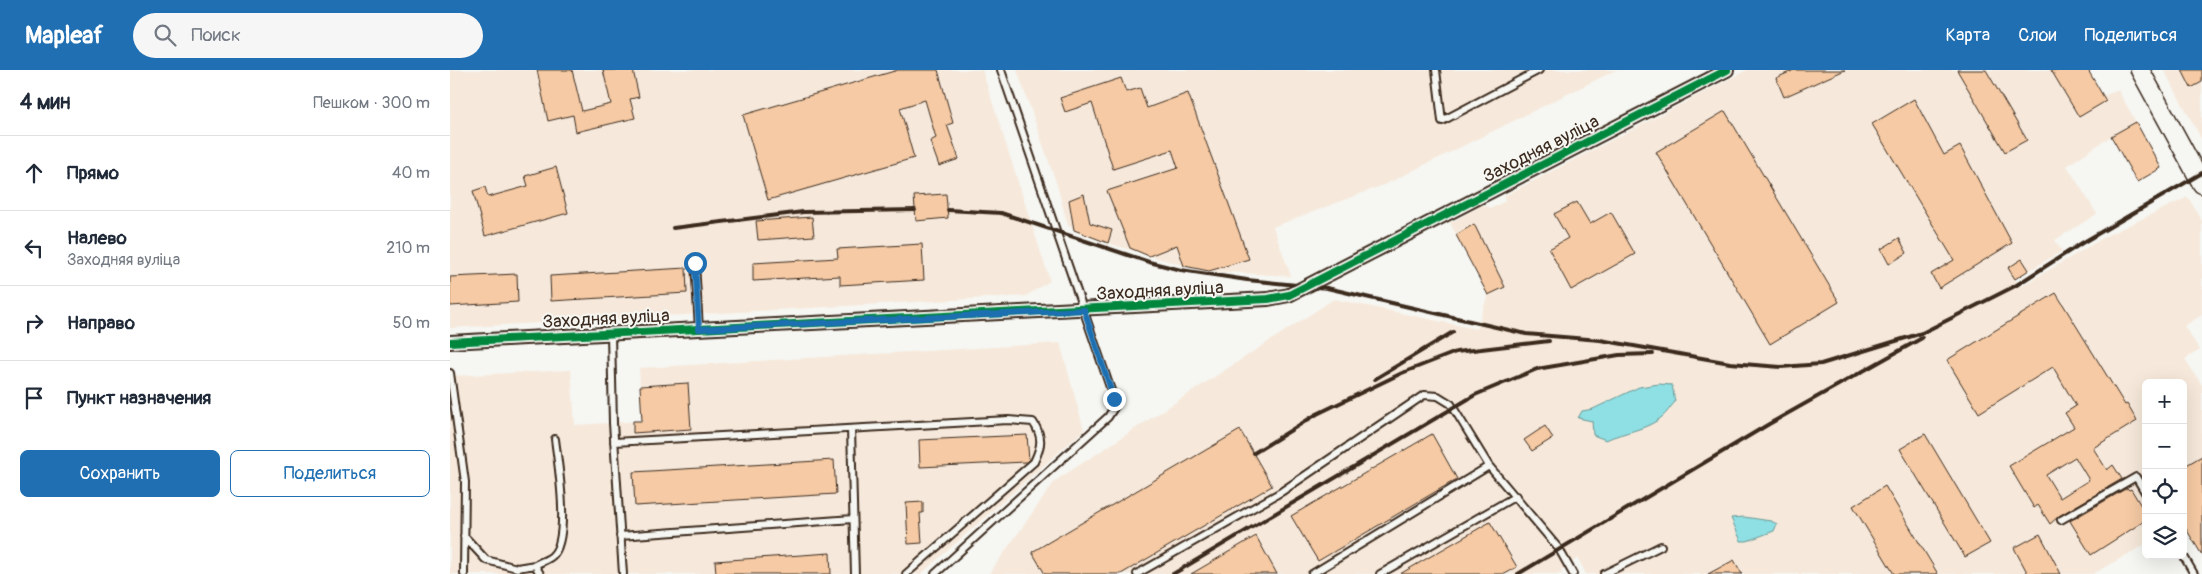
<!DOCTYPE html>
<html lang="ru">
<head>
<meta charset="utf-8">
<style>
  body { margin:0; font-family:Pangolin,sans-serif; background:#f6f6f7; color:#1f2937 }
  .controls { position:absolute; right:15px; bottom:15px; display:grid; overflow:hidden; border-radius:8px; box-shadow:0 5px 20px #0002 }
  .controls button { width:45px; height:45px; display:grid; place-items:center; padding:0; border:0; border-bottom:1px solid #e0e1e3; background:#fff; color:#1f2937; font:25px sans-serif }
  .stop { position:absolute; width:15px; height:15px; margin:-11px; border:4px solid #1f6fb2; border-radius:50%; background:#fff }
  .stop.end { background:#1f6fb2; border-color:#fff; box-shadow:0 1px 5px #0008 }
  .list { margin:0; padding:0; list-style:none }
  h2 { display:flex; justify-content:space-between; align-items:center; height:65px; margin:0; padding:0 20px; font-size:21px }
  h2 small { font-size:16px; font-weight:400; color:#747a83 }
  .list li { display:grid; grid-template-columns:32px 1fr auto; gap:15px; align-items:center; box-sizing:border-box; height:75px; padding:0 20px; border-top:1px solid #e0e1e3 }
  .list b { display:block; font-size:19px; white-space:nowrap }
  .list p { margin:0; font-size:16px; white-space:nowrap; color:#747a83 }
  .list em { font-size:16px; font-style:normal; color:#747a83 }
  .actions { display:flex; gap:10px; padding:15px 20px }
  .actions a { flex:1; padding:11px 0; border:1px solid #1f6fb2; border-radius:8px; text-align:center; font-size:18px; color:#1f6fb2 }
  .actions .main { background:#1f6fb2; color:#fff }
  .icon { flex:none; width:28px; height:28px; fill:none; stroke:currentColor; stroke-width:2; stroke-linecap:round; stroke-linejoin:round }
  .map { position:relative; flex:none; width:1752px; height:504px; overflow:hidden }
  header { display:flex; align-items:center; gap:30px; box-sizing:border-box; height:70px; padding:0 25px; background:#1f6fb2; color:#fff }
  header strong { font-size:24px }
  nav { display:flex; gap:28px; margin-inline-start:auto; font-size:18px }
  .search { width:350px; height:45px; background:#f6f6f7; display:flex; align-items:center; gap:12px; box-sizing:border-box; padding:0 18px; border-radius:28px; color:#747a83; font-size:19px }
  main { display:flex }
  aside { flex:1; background:#fff }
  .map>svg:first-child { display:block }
  .built { fill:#f6e9db }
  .water { fill:#8ee0e4; stroke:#6d9795 }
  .building { fill:#f5caa4; stroke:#3b2a1e; fill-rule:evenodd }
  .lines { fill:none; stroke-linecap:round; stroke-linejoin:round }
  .lane-casing { stroke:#3b2a1e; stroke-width:10 }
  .street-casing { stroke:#3b2a1e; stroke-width:16 }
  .secondary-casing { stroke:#3b2a1e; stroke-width:21 }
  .lane { stroke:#f6f6f2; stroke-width:6 }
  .street { stroke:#f6f6f2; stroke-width:12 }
  .secondary { stroke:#f6f6f2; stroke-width:18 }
  .rail { stroke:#3b2a1e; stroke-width:4 }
  .cycleway-casing { stroke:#f6f6f2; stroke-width:11 }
  .cycleway { stroke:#00873e; stroke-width:8 }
  .route { stroke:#1f6fb2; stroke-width:6 }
  .labels { text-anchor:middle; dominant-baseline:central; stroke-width:4; stroke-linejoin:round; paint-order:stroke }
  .street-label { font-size:18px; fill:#3b2a1e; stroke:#f6f6f2 }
</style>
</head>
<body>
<header>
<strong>Mapleaf</strong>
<div class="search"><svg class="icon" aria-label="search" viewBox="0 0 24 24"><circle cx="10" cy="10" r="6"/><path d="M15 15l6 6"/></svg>Поиск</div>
<nav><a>Карта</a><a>Слои</a><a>Поделиться</a></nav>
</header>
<main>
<aside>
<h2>4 мин<small>Пешком · 300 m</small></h2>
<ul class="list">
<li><svg class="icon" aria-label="ahead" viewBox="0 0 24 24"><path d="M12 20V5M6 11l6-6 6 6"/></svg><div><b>Прямо</b></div><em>40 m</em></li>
<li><svg class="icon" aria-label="left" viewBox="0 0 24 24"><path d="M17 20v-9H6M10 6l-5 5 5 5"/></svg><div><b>Налево</b><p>Заходняя вуліца</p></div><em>210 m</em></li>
<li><svg class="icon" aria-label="right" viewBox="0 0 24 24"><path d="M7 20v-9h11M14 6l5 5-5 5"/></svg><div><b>Направо</b></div><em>50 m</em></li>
<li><svg class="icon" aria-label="arrive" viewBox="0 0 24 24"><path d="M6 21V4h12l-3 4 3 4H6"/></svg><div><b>Пункт назначения</b></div></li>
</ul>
<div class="actions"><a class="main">Сохранить</a><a>Поделиться</a></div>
</aside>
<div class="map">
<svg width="1752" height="504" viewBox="0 0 1752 504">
  <rect width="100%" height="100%" fill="#f6f6f2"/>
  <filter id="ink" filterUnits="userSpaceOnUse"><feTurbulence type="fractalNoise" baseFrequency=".02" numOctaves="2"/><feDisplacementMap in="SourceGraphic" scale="10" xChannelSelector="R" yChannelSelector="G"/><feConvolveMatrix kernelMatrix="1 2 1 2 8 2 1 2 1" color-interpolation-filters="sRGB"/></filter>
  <g filter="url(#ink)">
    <!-- built -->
    <path class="built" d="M0,0H532L600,211L576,226L0,258Z
      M567,0H1166L936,114L823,157L841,206L759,201L734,196L658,173L618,156L607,115Z
      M1297,0H1638L1653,26L1668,20L1686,52L1661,66L1617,96L1647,144L1605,170L1612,181L1565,209L1570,217L1658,165L1738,127L1752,151V245L1734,256L1750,280L1735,289L1752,315V386L1733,397V313H1696V474L1643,504H1136L1128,488L1111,500L1112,504H539L605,411L884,229L1026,259L1038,225L1000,153L1032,135L1042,138L1055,131L1054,126Z
      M1714,0H1752V70Z
      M610,273L634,360L471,504H0V306L121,300L125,355L192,351L189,298Z"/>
    <!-- water -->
    <path class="water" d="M1209,314L1222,315L1225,332C1220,337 1217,343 1212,347C1197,360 1173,362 1156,370L1143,365L1142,351L1128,348L1132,341L1143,339L1189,317Z
      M1294,447L1321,451L1327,454L1324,461L1297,471H1291L1281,448Z"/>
    <!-- building -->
    <path class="building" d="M87,0H122L132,41L161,34L153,0H183L189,27L180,29L185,48L126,62L123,45L98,51Z
      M448,0H488L503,53L497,55L509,89L489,96L480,71L486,68L475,30L450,38L464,88L318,130L293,45Z
      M1344,0H1395L1334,27L1326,8Z
      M1507,0H1536L1577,70L1555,82Z
      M1601,0H1638L1656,31L1629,47Z
      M1732,0H1752V12L1741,18Z
      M671,8L676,22L690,18L697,38L738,23L799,189L759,201L734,196L727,175L699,186L680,178L657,121L728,98L722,80L663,99L642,33L615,42L610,28Z
      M1464,29L1494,85L1510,76L1562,173L1489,218L1481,204L1504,190L1422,54Z
      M1275,41L1389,232L1320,274L1206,82Z
      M1686,52L1711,98L1687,112L1661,66Z
      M106,97L118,143L35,166L23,121L35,117L38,127L78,116L75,106Z
      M496,124L498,148L466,151L464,126Z
      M634,124L640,153L662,160L658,173L624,160L619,130Z
      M1127,132L1140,154L1161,142L1185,184L1121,220L1099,179L1118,168L1104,144Z
      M362,147L364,166L308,170L306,151Z
      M1024,154L1055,217L1038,225L1006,165Z
      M1449,168L1457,183L1439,194L1431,179Z
      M472,174L474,210L390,215V206L303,211V193L388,188L387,179Z
      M1572,189L1579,200L1565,209L1558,198Z
      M236,198L237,223L101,231L100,206Z
      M67,204L68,232L0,236V207Z
      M1606,223L1675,335L1677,334L1687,351L1643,378L1657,400L1663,395L1672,409L1609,446L1600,454L1588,435L1584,438L1559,396L1624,357L1615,343L1626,336L1603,297L1529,343L1497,290ZM1625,387L1639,410L1610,428L1596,405Z
      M238,313L241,359L183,363V351H192L190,316Z
      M1095,356L1103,368L1082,381L1074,370Z
      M790,360L822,416L671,504H595L582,482Z
      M982,364L1007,409L868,491L841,446Z
      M1475,364L1540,473L1515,487L1450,379Z
      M577,365L579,390L576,392L470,397L469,370Z
      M1752,386V485L1733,454V397Z
      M384,390L386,424L185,436L183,402Z
      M1435,416L1488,504H1444L1403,436Z
      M1677,418L1679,420L1681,419L1696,444V450L1641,485L1620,451Z
      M473,432V443H470L472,473L458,474L456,433Z
      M1040,452L1067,497L1055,504H950Z
      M1590,464L1611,504H1578L1564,478Z
      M806,466L827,504H741Z
      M380,483L381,504H266L265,491Z
      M1284,490L1292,504H1258Z"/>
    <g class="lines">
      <defs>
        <path id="lane" d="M986,0L992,51L1089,0
          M245,193L249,259
          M161,264L163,353L173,504
          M0,303L15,412L14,504
          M401,359L405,504
          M164,372L558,350L583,352C593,367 592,375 584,392L456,504
          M1611,450L1686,407L1696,424
          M14,466L36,490L67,498L85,495L90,504
          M170,466L403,449
          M1733,485L1744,504
          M85,495C90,492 98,490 102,486C121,470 108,393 105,369
          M485,504L658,347L665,336L664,329L551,0
          M687,504L831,422L974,325L988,326L1001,334L1039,396L1109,479L1123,504
          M862,504L1039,396
          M930,504L1066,426
          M1154,504L1211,476"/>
        <path id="street" d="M0,272L818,229L839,225L1277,0"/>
        <path id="secondary" d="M1690,0L1752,114"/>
      </defs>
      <!-- lane casing -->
      <use href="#lane" class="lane-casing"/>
      <!-- street casing -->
      <use href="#street" class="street-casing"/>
      <!-- secondary casing -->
      <use href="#secondary" class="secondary-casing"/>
      <!-- lane -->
      <use href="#lane" class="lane"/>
      <!-- street -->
      <use href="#street" class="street"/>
      <!-- secondary -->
      <use href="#secondary" class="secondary"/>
      <!-- rail -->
      <path class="rail" d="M498,140L551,143L699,192L731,200L797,210L877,218L1076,264L1150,270L1280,293L1331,297L1371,294L1472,263L1565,216L1632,173L1752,103
        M223,158L353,142L465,140
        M925,309L1003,262
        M804,383L867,344L952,303L1006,282L1099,271
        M723,504L1025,325L1087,299L1169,285L1203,284
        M1068,504L1319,354L1472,268"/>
      <defs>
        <path id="cycleway" d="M0,272L818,229L839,225L1277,0"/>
      </defs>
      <!-- cycleway casing -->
      <use href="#cycleway" class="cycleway-casing"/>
      <!-- cycleway -->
      <use href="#cycleway" class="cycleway"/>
    </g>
  </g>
  <g class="lines" filter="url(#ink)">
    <!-- route -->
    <path class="route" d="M245,193L249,259L634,240L664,329"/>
  </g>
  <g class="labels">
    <!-- street labels -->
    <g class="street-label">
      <text transform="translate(1091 79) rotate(-27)">Заходняя вуліца</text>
      <text transform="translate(710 221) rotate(-3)">Заходняя вуліца</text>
      <text transform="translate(156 249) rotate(-3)">Заходняя вуліца</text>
    </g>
  </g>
</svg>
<div class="controls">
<button>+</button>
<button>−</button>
<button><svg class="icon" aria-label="locate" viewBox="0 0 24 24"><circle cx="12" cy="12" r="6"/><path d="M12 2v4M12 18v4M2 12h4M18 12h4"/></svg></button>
<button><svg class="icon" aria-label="layers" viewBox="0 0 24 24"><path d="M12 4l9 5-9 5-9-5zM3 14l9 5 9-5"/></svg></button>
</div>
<div class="stop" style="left:245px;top:193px"></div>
<div class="stop end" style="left:664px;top:329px"></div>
</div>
</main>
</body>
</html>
